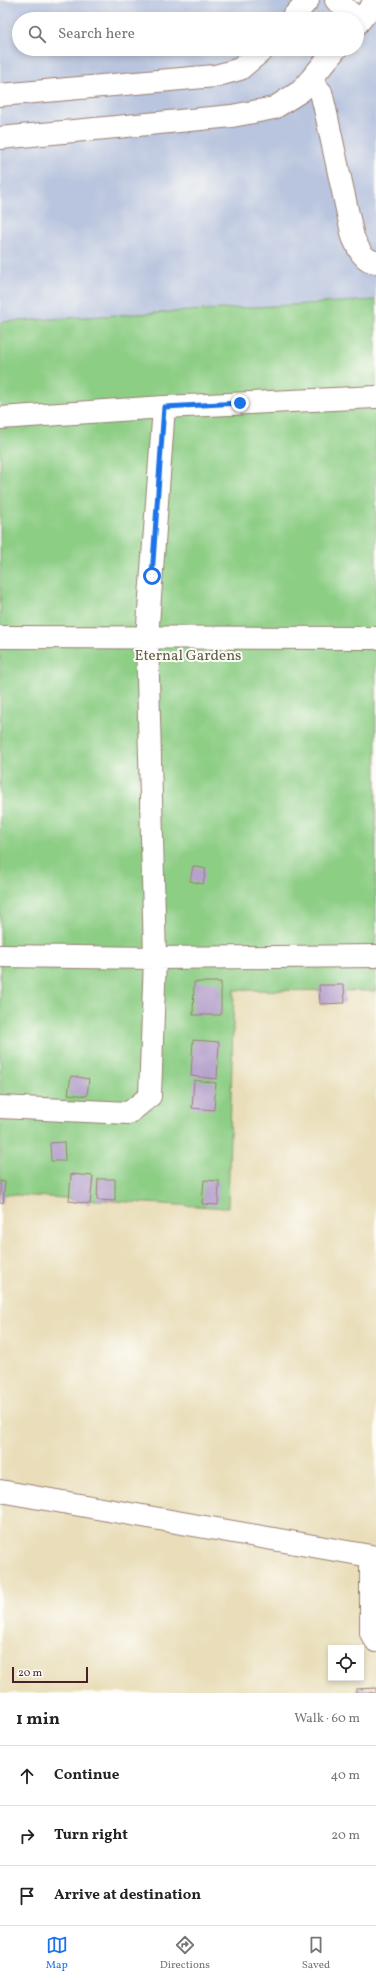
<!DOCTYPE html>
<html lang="en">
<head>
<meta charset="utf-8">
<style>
  body { margin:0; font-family:Vollkorn,serif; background:#f2f2f2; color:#222 }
  .controls { position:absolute; right:12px; bottom:12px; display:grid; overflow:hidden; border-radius:0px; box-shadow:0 2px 6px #0003 }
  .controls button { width:36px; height:36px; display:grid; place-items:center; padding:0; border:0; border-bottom:1px solid #e0e0e0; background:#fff; color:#222; font:20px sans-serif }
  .scale { position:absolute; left:12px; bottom:10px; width:76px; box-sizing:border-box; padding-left:4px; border:2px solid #4a1f2b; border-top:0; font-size:11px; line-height:14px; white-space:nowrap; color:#4a1f2b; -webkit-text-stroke:3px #fdfcf7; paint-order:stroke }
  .stop { position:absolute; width:12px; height:12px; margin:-9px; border:3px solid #1a73e8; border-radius:50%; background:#fff }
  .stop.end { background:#1a73e8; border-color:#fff; box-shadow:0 1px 4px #0008 }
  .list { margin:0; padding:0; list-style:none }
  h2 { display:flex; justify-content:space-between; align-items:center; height:52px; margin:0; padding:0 16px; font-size:17px }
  h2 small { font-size:13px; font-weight:400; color:#767676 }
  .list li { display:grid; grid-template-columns:26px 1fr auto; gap:12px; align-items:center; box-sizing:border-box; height:60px; padding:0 16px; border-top:1px solid #e0e0e0 }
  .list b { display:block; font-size:15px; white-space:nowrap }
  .list em { font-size:13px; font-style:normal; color:#767676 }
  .icon { flex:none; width:22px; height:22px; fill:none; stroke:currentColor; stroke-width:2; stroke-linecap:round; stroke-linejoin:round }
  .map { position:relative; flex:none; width:376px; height:1693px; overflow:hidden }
  .search { position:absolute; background:#fff; box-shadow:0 2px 6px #0003; left:12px; right:12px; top:12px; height:44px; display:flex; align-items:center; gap:10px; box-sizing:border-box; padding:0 14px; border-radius:22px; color:#767676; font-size:15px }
  .sheet { height:232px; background:#fff }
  nav { display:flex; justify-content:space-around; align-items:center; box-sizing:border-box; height:56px; border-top:1px solid #e0e0e0; background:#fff; font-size:11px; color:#767676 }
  nav a { display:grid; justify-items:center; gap:2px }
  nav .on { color:#1a73e8 }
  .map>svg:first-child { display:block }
  .industrial { fill:#b9c5de; fill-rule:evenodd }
  .green { fill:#8dce85; stroke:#6c7658 }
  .building { fill:#b6a2cc }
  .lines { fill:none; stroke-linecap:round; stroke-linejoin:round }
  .minor-casing { stroke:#9a7e72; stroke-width:24 }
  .minor { stroke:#fff; stroke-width:22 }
  .route { stroke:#1a73e8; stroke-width:5 }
  .labels { text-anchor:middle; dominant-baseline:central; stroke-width:4; stroke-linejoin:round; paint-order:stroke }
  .park-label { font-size:15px; fill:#615c4a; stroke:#fdfcf7 }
</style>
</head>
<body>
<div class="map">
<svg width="376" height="1693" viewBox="0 0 376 1693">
  <rect width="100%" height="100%" fill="#fdfcf7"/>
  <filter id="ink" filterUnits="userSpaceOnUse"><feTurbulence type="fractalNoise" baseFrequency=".025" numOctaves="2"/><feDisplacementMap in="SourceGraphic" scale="8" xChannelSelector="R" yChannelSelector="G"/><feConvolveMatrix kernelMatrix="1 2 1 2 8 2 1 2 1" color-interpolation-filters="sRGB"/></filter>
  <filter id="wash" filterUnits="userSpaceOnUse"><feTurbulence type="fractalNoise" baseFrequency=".012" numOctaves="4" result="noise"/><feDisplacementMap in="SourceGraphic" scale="16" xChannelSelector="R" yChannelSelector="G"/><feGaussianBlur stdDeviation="0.9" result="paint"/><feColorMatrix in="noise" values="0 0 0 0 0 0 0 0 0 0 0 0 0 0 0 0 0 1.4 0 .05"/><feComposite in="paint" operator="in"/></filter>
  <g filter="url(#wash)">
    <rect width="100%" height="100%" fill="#e9deb9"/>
    <!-- industrial -->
    <path class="industrial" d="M0,0H376V300L0,322ZM19,19H357V49H19Z"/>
    <!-- green -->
    <path class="green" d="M376,300V991L234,990L228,1208L0,1194V322Z"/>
    <g id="blocks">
      <!-- building -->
      <path class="building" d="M193,866L206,869L203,884L190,881Z
        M194,982H221V1015H193Z
        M319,985H344L345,1003L320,1004Z
        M193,1040L219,1042L217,1079L191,1076Z
        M71,1076L89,1079L87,1096L68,1094Z
        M194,1080L216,1083L214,1110L192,1108Z
        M64,1142L65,1161H51L50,1143Z
        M71,1174L93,1176L90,1204L69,1201Z
        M98,1179H115V1201L97,1200Z
        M204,1180L219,1181L218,1205L202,1204Z
        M0,1181L5,1182L3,1203L0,1202Z
        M376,1688V1693H356V1689Z"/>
    </g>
  </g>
  <g filter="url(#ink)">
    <use href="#blocks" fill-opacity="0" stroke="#9a7e72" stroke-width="1"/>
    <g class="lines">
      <defs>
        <path id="minor" d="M336,0L357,19
          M291,19L308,0
          M357,24L376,1
          M309,81L321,92L325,109L353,237C358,248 363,261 376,262
          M0,95L215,76L240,69L264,49
          M0,138L232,116L274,108L301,91L336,49
          M0,418L164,407L376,397
          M0,637L376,638
          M0,956L155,958L376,956
          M0,1107L129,1113L150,1096L155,958L147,638L164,407
          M0,1491L376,1557
          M371,1556V1633L376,1641"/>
      </defs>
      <!-- minor casing -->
      <use href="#minor" class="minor-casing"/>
      <!-- minor -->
      <use href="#minor" class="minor"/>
    </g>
  </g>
  <g class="lines" filter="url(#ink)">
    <!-- route -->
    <path class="route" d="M152,576L164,407L240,403"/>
  </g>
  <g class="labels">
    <!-- park labels -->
    <g class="park-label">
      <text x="188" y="656">Eternal Gardens</text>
    </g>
  </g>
</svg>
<div class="controls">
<button><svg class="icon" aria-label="locate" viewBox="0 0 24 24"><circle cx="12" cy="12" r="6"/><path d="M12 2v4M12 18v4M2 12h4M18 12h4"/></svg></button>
</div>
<div class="scale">20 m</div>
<div class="stop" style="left:152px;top:576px"></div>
<div class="stop end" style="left:240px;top:403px"></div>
<div class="search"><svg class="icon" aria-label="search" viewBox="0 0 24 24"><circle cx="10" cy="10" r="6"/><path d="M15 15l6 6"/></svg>Search here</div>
</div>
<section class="sheet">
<h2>1 min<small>Walk · 60 m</small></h2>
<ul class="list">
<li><svg class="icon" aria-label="ahead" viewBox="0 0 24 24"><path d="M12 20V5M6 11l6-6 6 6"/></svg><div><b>Continue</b></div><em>40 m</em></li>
<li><svg class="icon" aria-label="right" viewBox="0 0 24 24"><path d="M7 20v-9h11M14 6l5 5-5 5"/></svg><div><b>Turn right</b></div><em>20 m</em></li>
<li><svg class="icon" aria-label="arrive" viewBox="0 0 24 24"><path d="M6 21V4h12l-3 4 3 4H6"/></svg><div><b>Arrive at destination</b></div></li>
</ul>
</section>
<nav>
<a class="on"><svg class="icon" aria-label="map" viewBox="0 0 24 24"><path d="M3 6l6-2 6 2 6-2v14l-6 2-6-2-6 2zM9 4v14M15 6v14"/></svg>Map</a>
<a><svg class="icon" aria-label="directions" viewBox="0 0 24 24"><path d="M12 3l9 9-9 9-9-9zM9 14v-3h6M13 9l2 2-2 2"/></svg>Directions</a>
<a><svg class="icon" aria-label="saved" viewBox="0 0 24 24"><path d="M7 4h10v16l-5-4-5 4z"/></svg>Saved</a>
</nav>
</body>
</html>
